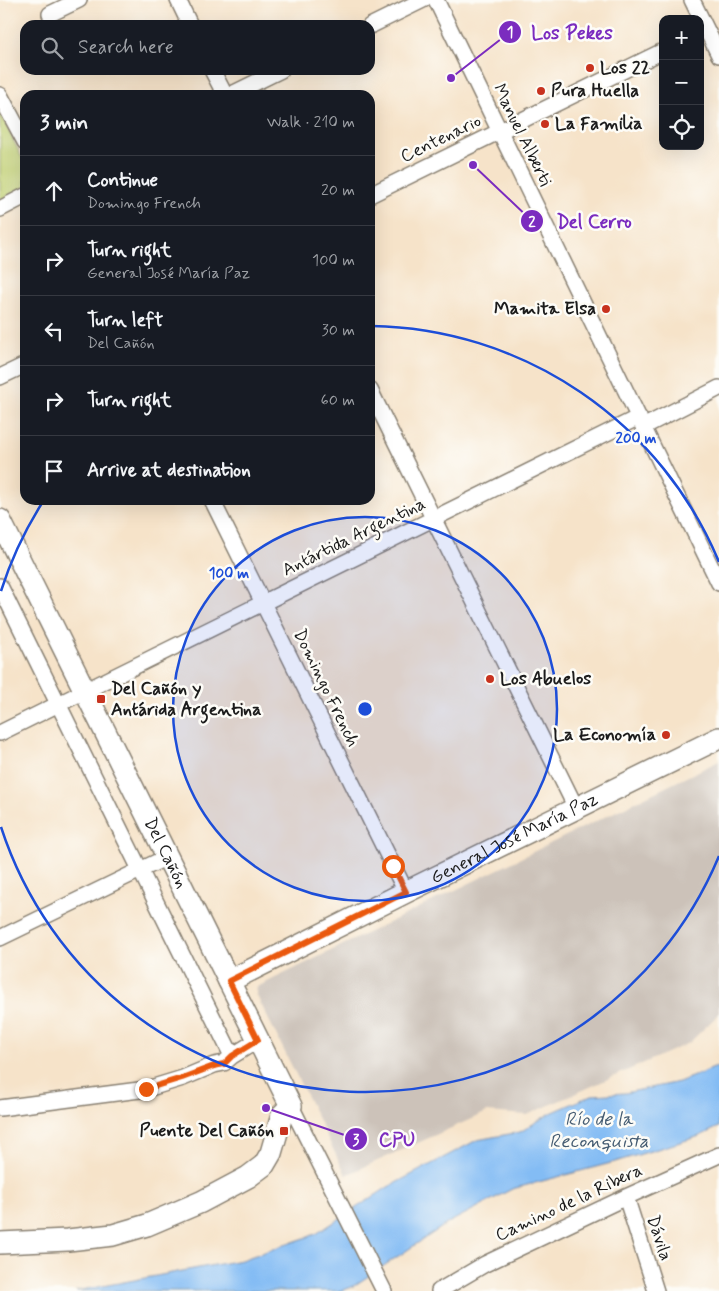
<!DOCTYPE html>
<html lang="en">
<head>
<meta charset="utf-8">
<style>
  body { margin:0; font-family:Mynerve,sans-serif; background:#242831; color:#f1f3f6 }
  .controls { position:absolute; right:15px; top:15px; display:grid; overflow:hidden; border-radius:10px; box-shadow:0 5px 20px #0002 }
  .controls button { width:45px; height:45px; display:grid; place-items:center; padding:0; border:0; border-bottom:1px solid #363941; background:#171b24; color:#f1f3f6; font:25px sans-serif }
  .stop { position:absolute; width:15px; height:15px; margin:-11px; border:4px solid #ea580c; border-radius:50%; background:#fff }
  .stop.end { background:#ea580c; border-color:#fff; box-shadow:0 1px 5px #0008 }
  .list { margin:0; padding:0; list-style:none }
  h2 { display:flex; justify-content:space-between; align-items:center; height:65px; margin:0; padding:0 20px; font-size:21px }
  h2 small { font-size:16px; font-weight:400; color:#9ea1a6 }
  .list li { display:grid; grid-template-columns:32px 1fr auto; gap:15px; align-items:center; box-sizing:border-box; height:70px; padding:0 20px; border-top:1px solid #363941 }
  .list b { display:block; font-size:19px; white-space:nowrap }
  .list p { margin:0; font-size:16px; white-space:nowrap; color:#9ea1a6 }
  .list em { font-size:16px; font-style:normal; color:#9ea1a6 }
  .icon { flex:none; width:28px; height:28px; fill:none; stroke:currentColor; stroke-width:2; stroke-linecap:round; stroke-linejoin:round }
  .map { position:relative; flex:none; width:719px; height:1291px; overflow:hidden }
  .search { position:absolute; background:#171b24; box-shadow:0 5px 20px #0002; left:20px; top:20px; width:355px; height:55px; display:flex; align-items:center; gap:12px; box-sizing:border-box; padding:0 18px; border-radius:15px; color:#9ea1a6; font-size:19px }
  .panel { position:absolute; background:#171b24; box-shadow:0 5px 20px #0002; left:20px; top:90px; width:355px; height:415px; border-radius:15px }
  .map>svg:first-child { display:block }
  .industrial { fill:#ccc2b9 }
  .green { fill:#c1d073; stroke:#6e7648 }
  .water { fill:#83bcf4; stroke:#506c88 }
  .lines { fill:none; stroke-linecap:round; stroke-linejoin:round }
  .street-casing { stroke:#898072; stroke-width:18 }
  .secondary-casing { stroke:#898072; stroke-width:24 }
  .street { stroke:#fff; stroke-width:15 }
  .secondary { stroke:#fff; stroke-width:21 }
  .route { stroke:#ea580c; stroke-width:6 }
  .ring { fill:none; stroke:#1d4ed8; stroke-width:2.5 }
  .poi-dot { fill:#c8321e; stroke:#fdfcf7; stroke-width:2 }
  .labels { text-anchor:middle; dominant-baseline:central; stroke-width:5; stroke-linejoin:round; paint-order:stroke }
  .poi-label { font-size:18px; font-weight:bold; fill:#1c1c1c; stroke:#fdfcf7; text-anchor:start }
  .street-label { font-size:18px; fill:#1c1c1c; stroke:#fdfcf7 }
  .water-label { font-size:19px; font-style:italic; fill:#455c72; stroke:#fdfcf7 }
  .centre { fill:#1d4ed8; stroke:#fdfcf7; stroke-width:2.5 }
  .ring-label { font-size:15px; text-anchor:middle; font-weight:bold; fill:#1d4ed8; stroke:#fdfcf7; stroke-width:5; stroke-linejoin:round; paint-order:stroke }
  .leader { fill:none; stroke:#7b2cbf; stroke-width:2 }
  .callout-dot { fill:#7b2cbf; stroke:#fdfcf7; stroke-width:2 }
  .mark-label { font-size:15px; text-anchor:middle; font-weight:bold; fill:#fff }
  .callout-label { font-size:19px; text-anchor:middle; font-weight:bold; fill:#7b2cbf; stroke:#fdfcf7; stroke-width:5; stroke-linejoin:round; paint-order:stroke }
</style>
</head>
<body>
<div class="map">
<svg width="719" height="1291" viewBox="0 0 719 1291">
  <rect width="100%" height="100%" fill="#fdfcf7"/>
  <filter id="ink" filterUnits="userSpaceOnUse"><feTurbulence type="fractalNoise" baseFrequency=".02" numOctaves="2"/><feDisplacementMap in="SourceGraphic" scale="10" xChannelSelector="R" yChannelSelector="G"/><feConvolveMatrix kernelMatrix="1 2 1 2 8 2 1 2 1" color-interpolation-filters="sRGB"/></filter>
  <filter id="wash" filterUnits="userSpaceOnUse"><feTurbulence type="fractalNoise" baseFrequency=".0096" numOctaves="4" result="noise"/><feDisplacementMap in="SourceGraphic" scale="20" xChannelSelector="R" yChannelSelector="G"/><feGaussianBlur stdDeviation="1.12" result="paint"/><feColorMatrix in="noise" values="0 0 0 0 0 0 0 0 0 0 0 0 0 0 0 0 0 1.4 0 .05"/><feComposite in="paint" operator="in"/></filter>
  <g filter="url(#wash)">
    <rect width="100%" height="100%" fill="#f6e3c9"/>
    <!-- industrial -->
    <path class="industrial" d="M719,761V1014L689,1043L527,1115L487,1112L346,1175L256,994L257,987Z"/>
    <!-- green -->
    <path class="green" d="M0,113L25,164V187L0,200Z"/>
    <!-- water -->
    <path class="water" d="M719,1066V1127L700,1136L615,1162L512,1189L448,1223L352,1287L341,1291H76L241,1260L316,1234L388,1187L477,1140L520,1132L551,1113L592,1095L625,1093L679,1082Z"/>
  </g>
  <g filter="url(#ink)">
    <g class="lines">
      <defs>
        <path id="street" d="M178,0L190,25
          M436,0L719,583
          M692,0L719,55
          M50,14L79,0
          M370,26L423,0
          M212,70L225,95
          M0,95L25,142
          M230,95L281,70
          M370,195L663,51
          M0,209L25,196
          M0,377L25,365
          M370,390L576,808
          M643,427L719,388
          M212,500L406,892
          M0,586L232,1056
          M0,733L639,417
          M0,938L167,857
          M291,1106L384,1291
          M0,1108L147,1089L183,1078L214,1065L224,1063L232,1056L258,1040
          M626,1197L656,1291
          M439,1291L485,1264L626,1197L719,1155"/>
        <g id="secondary">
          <path id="s1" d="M0,520L291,1106L282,1115L271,1153L264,1165L248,1177L201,1202L147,1225L113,1235L68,1240L0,1243"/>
          <path id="s2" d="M229,981L406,892L719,738"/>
        </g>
      </defs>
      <!-- street casing -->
      <use href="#street" class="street-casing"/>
      <!-- secondary casing -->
      <use href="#secondary" class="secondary-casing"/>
      <!-- street -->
      <use href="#street" class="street"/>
      <!-- secondary -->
      <use href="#secondary" class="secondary"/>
    </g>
  </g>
  <g class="lines" filter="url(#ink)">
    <!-- route -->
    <path class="route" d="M146,1089L182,1078L214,1066L224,1064L232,1056L258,1040L229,981L406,892L393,866"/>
  </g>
  <!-- distance rings -->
  <circle cx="365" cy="709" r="192" fill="#1d4ed8" fill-opacity=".12"/>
  <g class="ring">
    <circle cx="365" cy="709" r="192"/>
    <path d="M719 856A383 383 0 0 1 1 827M1 591A383 383 0 0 1 44 500M372 326A383 383 0 0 1 719 562"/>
  </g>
  <!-- markers -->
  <g class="poi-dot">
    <circle cx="590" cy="68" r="5"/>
    <circle cx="541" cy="91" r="5"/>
    <circle cx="545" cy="124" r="5"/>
    <circle cx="606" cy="309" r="5"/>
    <circle cx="490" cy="679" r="5"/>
    <rect x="96" y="694" width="10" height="10" rx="2.5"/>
    <circle cx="666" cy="735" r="5"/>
    <rect x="279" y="1126" width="10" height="10" rx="2.5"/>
  </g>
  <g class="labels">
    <!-- poi labels -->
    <g class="poi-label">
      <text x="600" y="68">Los 22</text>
      <text x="551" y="91">Pura Huella</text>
      <text x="555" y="124">La Familia</text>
      <text x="596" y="309" text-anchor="end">Mamita Elsa</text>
      <text x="500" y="679">Los Abuelos</text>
      <text x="111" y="689">Del Cañón y<tspan x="111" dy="21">Antárida Argentina</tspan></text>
      <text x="656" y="735" text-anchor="end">La Economía</text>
      <text x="274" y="1131" text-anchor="end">Puente Del Cañón</text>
    </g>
    <!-- street labels -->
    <g class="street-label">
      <text transform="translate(522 135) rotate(64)">Manuel Alberti</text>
      <text transform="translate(441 139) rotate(-26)">Centenario</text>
      <text transform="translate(354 537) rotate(-26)">Antártida Argentina</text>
      <text transform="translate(326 688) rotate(64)">Domingo French</text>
      <text stroke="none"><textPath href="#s2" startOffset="319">General José María Paz</textPath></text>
      <text stroke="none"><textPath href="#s1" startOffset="372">Del Cañón</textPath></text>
      <text transform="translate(569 1203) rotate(-25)">Camino de la Ribera</text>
      <text transform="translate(659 1238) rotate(72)">Dávila</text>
    </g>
    <!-- water labels -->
    <g class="water-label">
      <text x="599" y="1119">Río de la<tspan x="599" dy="22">Reconquista</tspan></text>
    </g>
  </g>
  <circle cx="365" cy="709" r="8" class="centre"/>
  <g class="ring-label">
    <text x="636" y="443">200 m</text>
    <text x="229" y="578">100 m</text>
  </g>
  <!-- callouts -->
  <path class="leader" d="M451 78L510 32M473 165L532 221M266 1108L356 1139"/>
  <g class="callout-dot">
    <circle cx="451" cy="78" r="5"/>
    <circle cx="473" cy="165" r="5"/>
    <circle cx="266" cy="1108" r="5"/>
    <circle cx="510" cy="32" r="12"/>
    <circle cx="532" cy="221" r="12"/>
    <circle cx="356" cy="1139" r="12"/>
  </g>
  <g class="mark-label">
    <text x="510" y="37">1</text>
    <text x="532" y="227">2</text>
    <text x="356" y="1145">3</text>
  </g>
  <g class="callout-label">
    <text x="572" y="39">Los Pekes</text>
    <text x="594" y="228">Del Cerro</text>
    <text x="397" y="1146">CPU</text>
  </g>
</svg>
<div class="controls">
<button>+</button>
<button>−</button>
<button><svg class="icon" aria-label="locate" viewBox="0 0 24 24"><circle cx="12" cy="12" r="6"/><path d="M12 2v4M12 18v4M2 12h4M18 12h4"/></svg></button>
</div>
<div class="stop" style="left:393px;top:866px"></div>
<div class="stop end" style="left:146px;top:1089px"></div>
<div class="search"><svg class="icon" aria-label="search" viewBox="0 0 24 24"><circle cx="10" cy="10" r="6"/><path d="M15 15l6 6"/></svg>Search here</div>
<section class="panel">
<h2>3 min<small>Walk · 210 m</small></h2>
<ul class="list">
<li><svg class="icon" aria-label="ahead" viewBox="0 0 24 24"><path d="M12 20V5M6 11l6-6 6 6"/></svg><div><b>Continue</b><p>Domingo French</p></div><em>20 m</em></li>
<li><svg class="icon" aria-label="right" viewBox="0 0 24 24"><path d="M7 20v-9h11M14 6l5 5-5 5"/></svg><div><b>Turn right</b><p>General José María Paz</p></div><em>100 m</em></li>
<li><svg class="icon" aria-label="left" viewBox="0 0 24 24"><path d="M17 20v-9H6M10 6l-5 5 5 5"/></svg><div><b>Turn left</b><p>Del Cañón</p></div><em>30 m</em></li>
<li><svg class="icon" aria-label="right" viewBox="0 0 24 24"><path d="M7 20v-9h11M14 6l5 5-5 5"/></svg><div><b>Turn right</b></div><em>60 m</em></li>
<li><svg class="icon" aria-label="arrive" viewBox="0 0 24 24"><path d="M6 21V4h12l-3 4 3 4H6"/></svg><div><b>Arrive at destination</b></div></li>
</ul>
</section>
</div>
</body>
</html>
